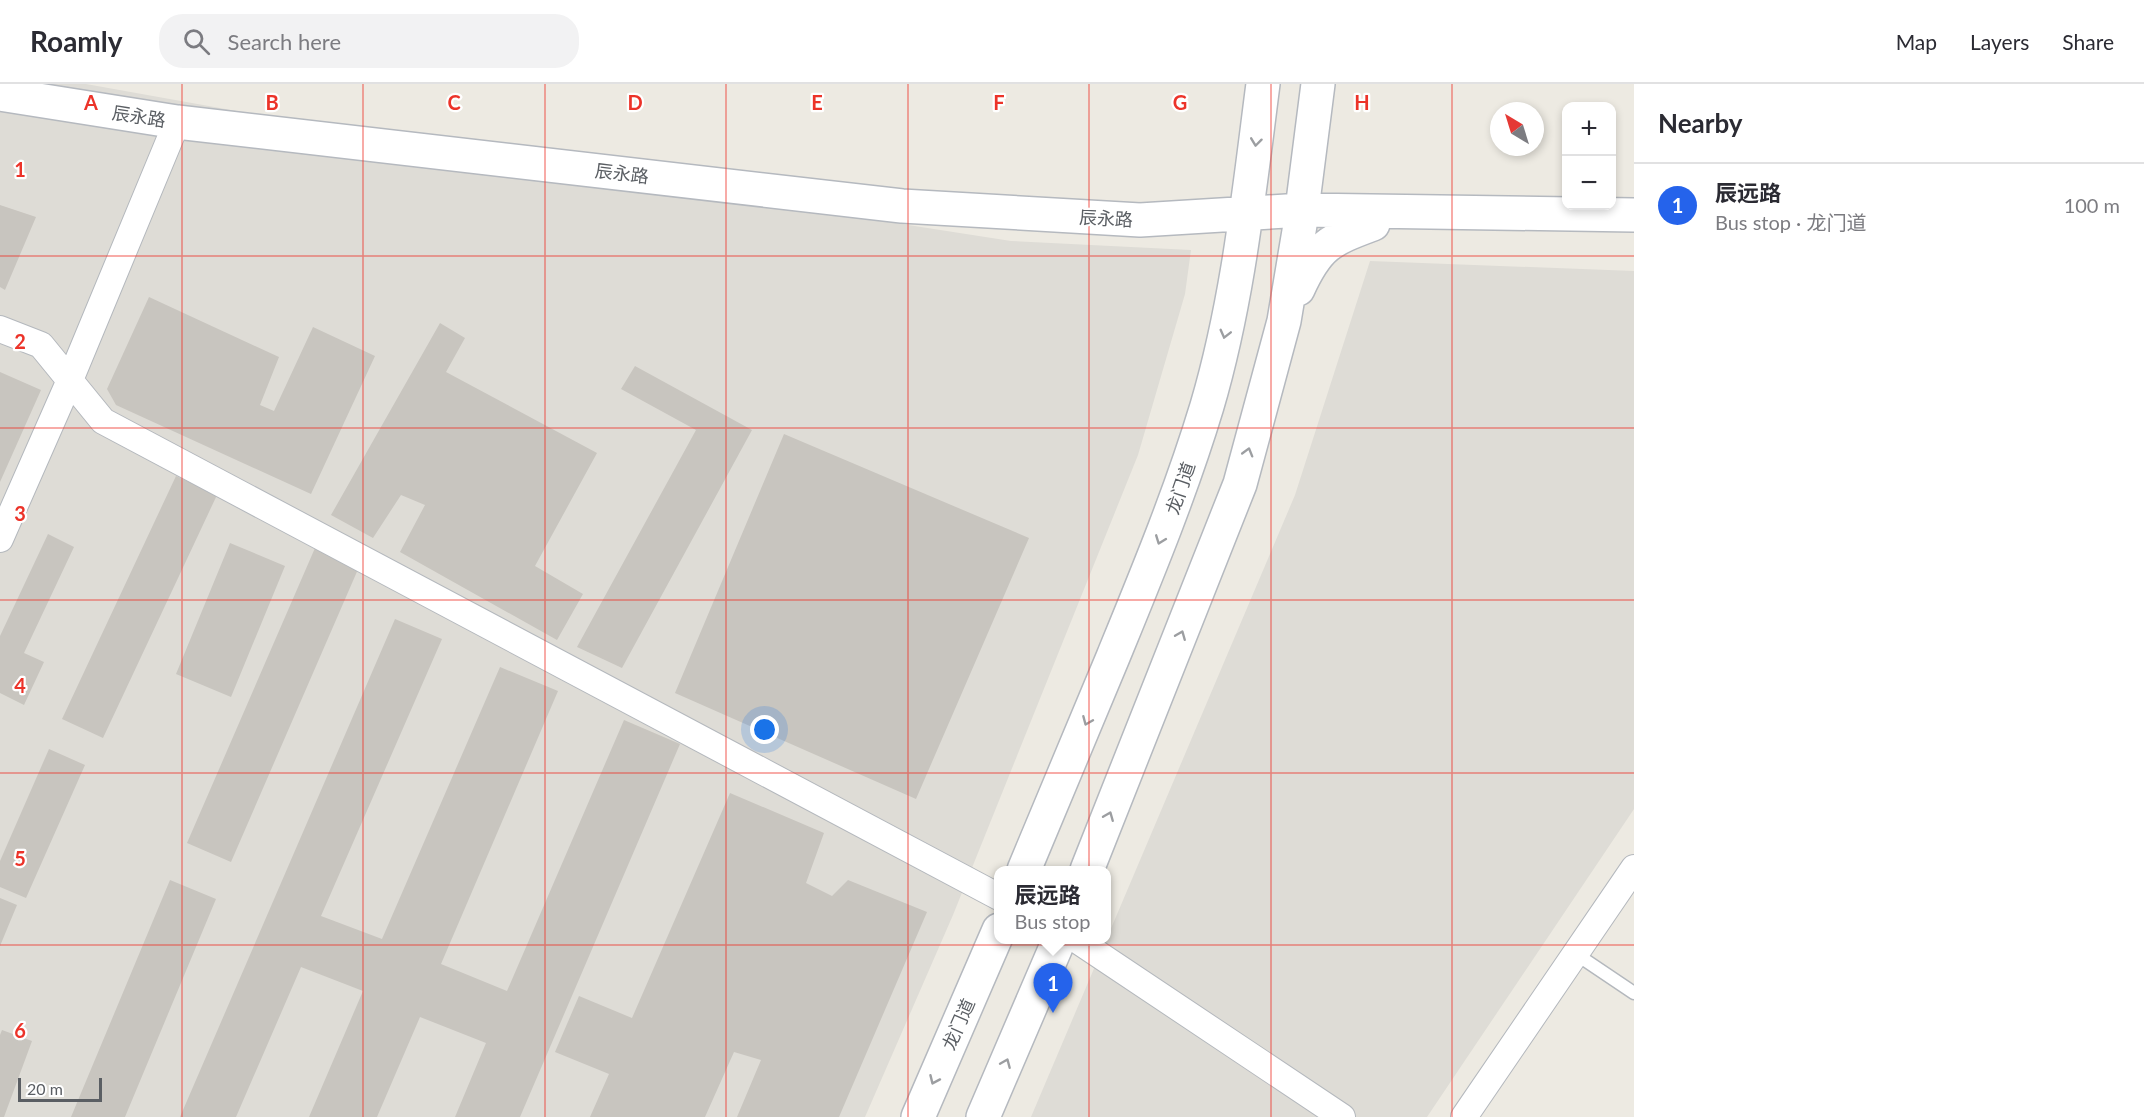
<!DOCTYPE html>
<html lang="en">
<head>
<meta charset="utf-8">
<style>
  body { margin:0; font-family:Lato,"Noto Sans SC",sans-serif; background:#f2f2f3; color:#2b2b33 }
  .controls { position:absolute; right:18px; top:18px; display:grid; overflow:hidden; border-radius:12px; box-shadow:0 3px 9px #0003 }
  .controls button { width:54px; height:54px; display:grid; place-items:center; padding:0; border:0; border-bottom:2px solid #e1e1e2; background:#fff; color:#2b2b33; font:30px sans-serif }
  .compass { position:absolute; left:1490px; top:18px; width:54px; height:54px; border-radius:50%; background:#fff; box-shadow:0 3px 9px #0003; rotate:322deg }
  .scale { position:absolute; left:18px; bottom:15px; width:84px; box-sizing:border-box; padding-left:6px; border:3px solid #5a5e63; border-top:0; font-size:16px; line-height:21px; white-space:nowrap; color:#5a5e63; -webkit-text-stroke:4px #fff; paint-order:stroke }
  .you { position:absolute; left:765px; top:646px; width:21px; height:21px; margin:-15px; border:4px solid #fff; border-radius:50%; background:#1a73e8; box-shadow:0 0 0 9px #1a73e833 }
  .badge { display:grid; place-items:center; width:39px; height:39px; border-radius:50%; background:#2563eb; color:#fff; font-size:20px; font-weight:700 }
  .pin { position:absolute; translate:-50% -50px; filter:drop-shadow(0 2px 3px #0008) }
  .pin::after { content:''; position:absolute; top:32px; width:21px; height:18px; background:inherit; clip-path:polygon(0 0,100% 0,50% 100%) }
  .popup { position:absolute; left:994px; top:782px; width:117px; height:78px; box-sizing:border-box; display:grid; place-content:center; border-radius:12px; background:#fff; filter:drop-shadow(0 2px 4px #0005); font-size:20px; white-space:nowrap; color:#7c7c81 }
  .popup b { font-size:22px; color:#2b2b33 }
  .popup::after { content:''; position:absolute; left:50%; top:100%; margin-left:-12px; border:12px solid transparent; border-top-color:#fff }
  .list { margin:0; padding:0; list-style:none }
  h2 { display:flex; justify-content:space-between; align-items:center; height:78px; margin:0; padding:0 24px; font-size:26px }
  h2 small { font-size:20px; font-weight:400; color:#7c7c81 }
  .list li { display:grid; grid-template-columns:39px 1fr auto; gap:18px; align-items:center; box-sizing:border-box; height:84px; padding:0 24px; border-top:2px solid #e1e1e2 }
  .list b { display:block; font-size:22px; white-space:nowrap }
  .list p { margin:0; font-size:20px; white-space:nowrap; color:#7c7c81 }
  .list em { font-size:20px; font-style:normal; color:#7c7c81 }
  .icon { flex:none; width:33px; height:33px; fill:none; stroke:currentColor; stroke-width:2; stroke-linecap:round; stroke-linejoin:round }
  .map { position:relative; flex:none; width:1634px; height:1033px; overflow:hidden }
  header { display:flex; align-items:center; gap:36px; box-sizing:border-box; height:84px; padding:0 30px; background:#fff; border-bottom:2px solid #e1e1e2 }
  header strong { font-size:28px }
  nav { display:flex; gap:33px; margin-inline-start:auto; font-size:21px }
  .search { width:420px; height:54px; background:#f2f2f3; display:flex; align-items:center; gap:15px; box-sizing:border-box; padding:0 21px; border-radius:24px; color:#7c7c81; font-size:22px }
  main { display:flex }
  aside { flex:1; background:#fff }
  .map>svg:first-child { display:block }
  .industrial { fill:#dedcd6 }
  .building { fill:#c8c5bf }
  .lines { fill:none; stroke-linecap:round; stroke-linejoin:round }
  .service-casing { stroke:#b4b8bd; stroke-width:15 }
  .minor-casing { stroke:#b4b8bd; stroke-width:28 }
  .secondary-casing { stroke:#b5b9bf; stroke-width:36 }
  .service { stroke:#fff; stroke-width:12 }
  .minor { stroke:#fff; stroke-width:26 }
  .secondary { stroke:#fff; stroke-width:33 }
  .oneway { stroke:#9c9ea1 }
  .grid { fill:none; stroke:#ec3329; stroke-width:1.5; stroke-opacity:0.55 }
  .labels { text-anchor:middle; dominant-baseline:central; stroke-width:4.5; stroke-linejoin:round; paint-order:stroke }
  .street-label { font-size:18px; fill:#5a5e63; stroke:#fff }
  .grid-label { font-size:20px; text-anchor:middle; font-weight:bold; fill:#ec3329; stroke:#fff; stroke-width:4.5; stroke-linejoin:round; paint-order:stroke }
</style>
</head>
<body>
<header>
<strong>Roamly</strong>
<div class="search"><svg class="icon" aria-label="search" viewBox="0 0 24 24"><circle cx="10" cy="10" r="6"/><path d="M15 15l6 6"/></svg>Search here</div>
<nav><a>Map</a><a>Layers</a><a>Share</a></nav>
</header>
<main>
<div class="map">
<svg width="1634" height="1033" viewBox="0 0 1634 1033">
  <rect width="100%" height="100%" fill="#edeae2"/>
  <!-- industrial -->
  <path class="industrial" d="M0,0H86L644,100L1011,157L1191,166L1185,210L1138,371L953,831L865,1033H0Z
    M1370,177L1634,187V725L1427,1033H1031L1295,411Z"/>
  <!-- building -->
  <path class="building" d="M0,121L36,133L5,206L0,203Z
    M149,213L279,273L260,321L274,327L313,243L375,272L311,410L116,321L107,305Z
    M440,239L465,254L446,288L597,369L535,482L583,510L557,556L400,468L425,421L401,411L373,454L331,431Z
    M635,282L752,346L622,584L577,563L696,346L621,305Z
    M0,288L41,306L0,398Z
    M784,350L1029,454L916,715L675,609Z
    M176,392L217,411L103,654L62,635Z
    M48,450L74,463L24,569L44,578L24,621L0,609V552Z
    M230,459L285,482L231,613L176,590Z
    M315,464L359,483L231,778L187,759Z
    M395,535L442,555L321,832L382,855L500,583L558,607L441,880L507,907L624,636L680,660L520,1033H455L486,959L420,933L377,1033H309L363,907L301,883L236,1033H180Z
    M49,665L85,681L26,814L0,803V777Z
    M730,709L824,749L806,799L832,812L848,796L927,828L839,1033H737L761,976L734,968L705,1033H590L609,990L555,968L579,912L632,934Z
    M170,796L216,815L125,1033H71Z
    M0,814L17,821L0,862Z
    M2,946L32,957L4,1033H0V951Z"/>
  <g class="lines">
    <defs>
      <path id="service" d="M1576,870L1634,909"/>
      <path id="minor" d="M0,245L41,261L103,337L999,813
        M0,455L70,296L177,38
        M1077,856L1342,1033
        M1464,1033L1634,784"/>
      <path id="secondary" d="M0,10L177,38L902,122L1140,136L1302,126L1634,131
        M1298,205C1318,161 1330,156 1373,140
        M1024,786C1054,715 1084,644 1113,573C1147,490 1181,408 1207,322C1238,217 1249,108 1263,0
        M1087,786L1240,400L1284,237L1300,141L1318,0
        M918,1033L999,846
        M983,1033L1059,856"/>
    </defs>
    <!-- service casing -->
    <use href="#service" class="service-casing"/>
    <!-- minor casing -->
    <use href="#minor" class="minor-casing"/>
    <!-- secondary casing -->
    <use href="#secondary" class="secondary-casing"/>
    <!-- service -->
    <use href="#service" class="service"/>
    <!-- minor -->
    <use href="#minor" class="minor"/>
    <!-- secondary -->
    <use href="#secondary" class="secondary"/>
  </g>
  <!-- one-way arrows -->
  <defs><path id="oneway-chevron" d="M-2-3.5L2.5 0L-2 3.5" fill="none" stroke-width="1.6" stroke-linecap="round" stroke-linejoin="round" transform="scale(1.5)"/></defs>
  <g class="oneway">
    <use href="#oneway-chevron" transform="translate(1256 58) rotate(97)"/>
    <use href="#oneway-chevron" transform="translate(1225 250) rotate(104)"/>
    <use href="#oneway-chevron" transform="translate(1248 368) rotate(-74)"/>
    <use href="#oneway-chevron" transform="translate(1160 456) rotate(111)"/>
    <use href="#oneway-chevron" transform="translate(1181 551) rotate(-68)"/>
    <use href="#oneway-chevron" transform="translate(1087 637) rotate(113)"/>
    <use href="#oneway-chevron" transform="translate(1109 732) rotate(-68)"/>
    <use href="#oneway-chevron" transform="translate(1006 979) rotate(-67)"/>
    <use href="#oneway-chevron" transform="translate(934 996) rotate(114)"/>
  </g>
  <!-- grid -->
  <path class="grid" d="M182,0V1033M363,0V1033M545,0V1033M726,0V1033M908,0V1033M1089,0V1033M1271,0V1033M1452,0V1033M0,172H1634M0,344H1634M0,516H1634M0,689H1634M0,861H1634"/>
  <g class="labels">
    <!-- street labels -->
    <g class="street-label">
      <text transform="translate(139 32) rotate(9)">辰永路</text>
      <text transform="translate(622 89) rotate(7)">辰永路</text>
      <text transform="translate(1106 134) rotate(3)">辰永路</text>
      <text transform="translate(1180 404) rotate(-71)">龙门道</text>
      <text transform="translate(958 940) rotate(-66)">龙门道</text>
    </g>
  </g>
  <g class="grid-label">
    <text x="91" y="26">A</text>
    <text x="272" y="26">B</text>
    <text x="454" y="26">C</text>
    <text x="635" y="26">D</text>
    <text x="817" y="26">E</text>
    <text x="999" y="26">F</text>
    <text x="1180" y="26">G</text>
    <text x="1362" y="26">H</text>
    <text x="20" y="93">1</text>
    <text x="20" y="265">2</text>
    <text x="20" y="437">3</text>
    <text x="20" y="609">4</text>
    <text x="20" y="782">5</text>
    <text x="20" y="954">6</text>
  </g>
</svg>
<div class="controls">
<button>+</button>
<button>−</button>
</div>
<svg class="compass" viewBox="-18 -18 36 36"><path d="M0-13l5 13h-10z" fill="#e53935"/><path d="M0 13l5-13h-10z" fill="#7c7c81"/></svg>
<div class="scale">20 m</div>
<div class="you"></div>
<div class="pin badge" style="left:1053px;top:929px">1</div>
<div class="popup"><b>辰远路</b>Bus stop</div>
</div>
<aside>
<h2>Nearby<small></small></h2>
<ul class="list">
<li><span class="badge">1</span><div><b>辰远路</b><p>Bus stop · 龙门道</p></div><em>100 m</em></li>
</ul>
</aside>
</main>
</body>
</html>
